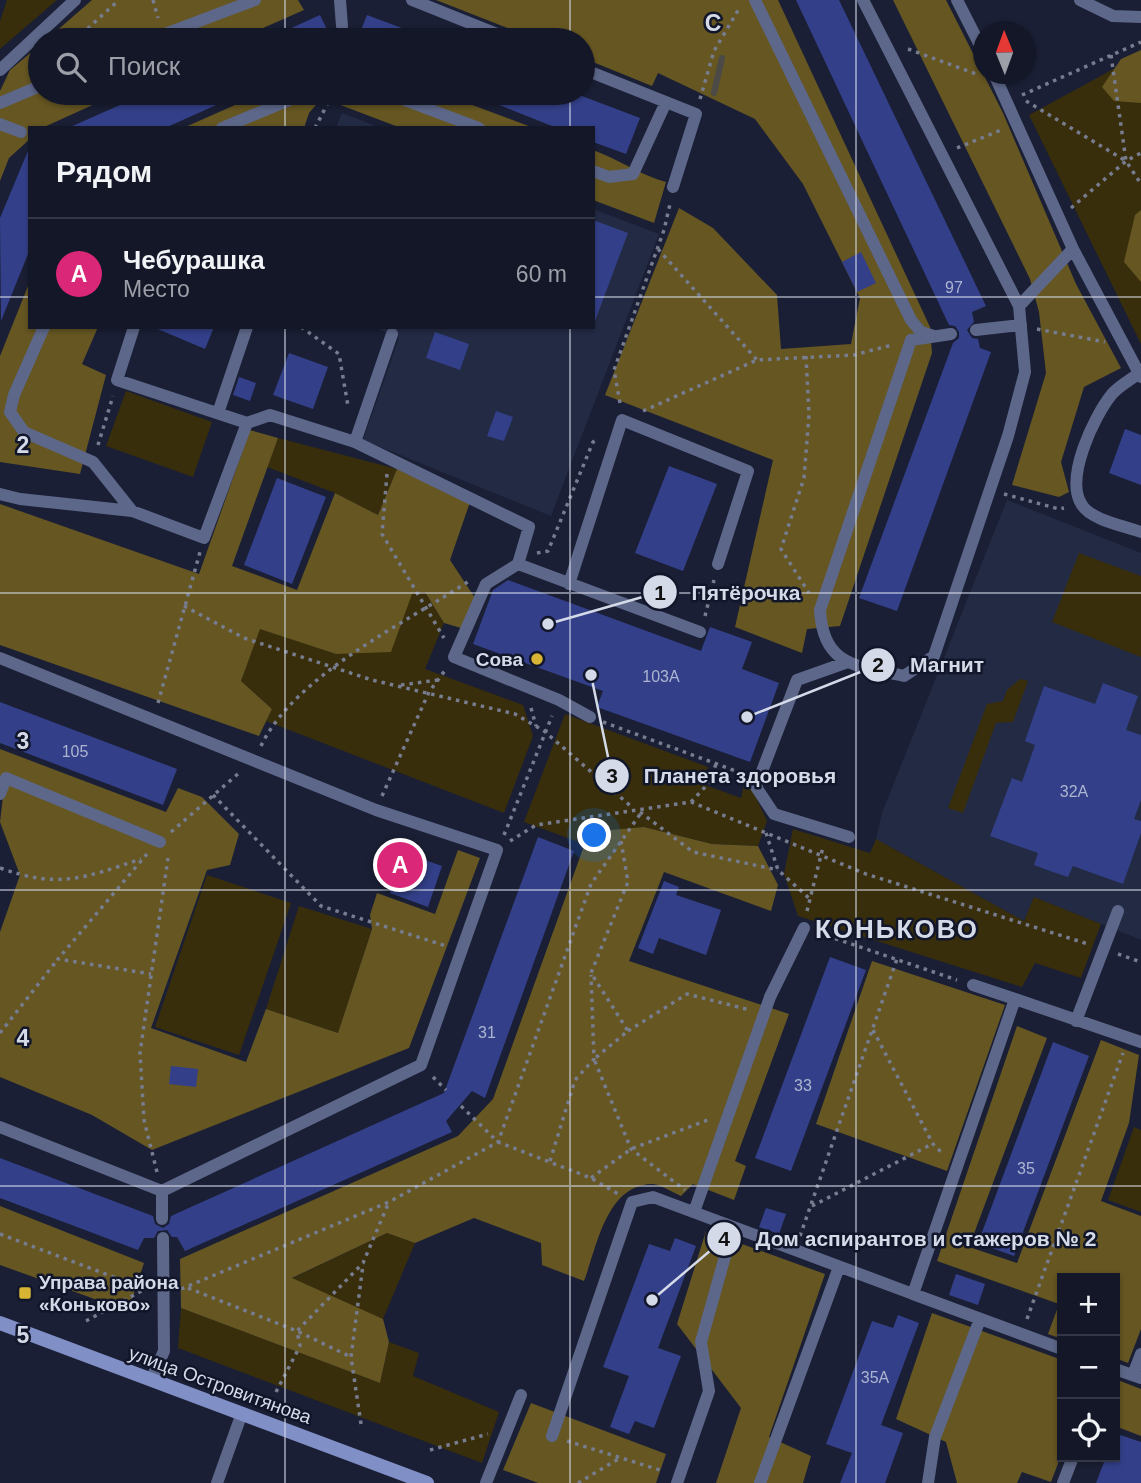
<!DOCTYPE html>
<html lang="ru">
<head>
<meta charset="utf-8">
<style>
  body { margin:0; font-family:Helvetica,sans-serif; background:#1d2030; color:#f1f3f6 }
  .controls { position:absolute; right:21px; bottom:21px; display:grid; overflow:hidden; border-radius:0px; box-shadow:0 2px 5px #0004 }
  .controls button { width:63px; height:63px; display:grid; place-items:center; padding:0; border:0; border-bottom:2px solid #333645; background:#141728; color:#f1f3f6; font:35px sans-serif }
  .compass { position:absolute; left:973px; top:21px; width:63px; height:63px; border-radius:50%; background:#141728; box-shadow:0 2px 5px #0004; rotate:359deg }
  .you { position:absolute; left:595px; top:836px; width:24px; height:24px; margin:-18px; border:5px solid #fff; border-radius:50%; background:#1a73e8; box-shadow:0 0 0 10px #1a73e833 }
  .badge { display:grid; place-items:center; width:46px; height:46px; border-radius:50%; background:#db2777; color:#fff; font-size:23px; font-weight:700 }
  .pin { position:absolute; translate:-50% -50%; border:4px solid #fff; box-shadow:0 2px 7px #0006 }
  .list { margin:0; padding:0; list-style:none }
  h2 { display:flex; justify-content:space-between; align-items:center; height:91px; margin:0; padding:0 28px; font-size:30px }
  h2 small { font-size:23px; font-weight:400; color:#9d9fa8 }
  .list li { display:grid; grid-template-columns:46px 1fr auto; gap:21px; align-items:center; box-sizing:border-box; height:112px; padding:0 28px; border-top:2px solid #333645 }
  .list b { display:block; font-size:26px; white-space:nowrap }
  .list p { margin:0; font-size:23px; white-space:nowrap; color:#9d9fa8 }
  .list em { font-size:23px; font-style:normal; color:#9d9fa8 }
  .icon { flex:none; width:38px; height:38px; fill:none; stroke:currentColor; stroke-width:2; stroke-linecap:round; stroke-linejoin:round }
  .map { position:relative; flex:none; width:1141px; height:1483px; overflow:hidden }
  .search { position:absolute; background:#141728; box-shadow:0 2px 5px #0004; left:28px; top:28px; width:567px; height:77px; display:flex; align-items:center; gap:18px; box-sizing:border-box; padding:0 24px; border-radius:38px; color:#9d9fa8; font-size:26px }
  .panel { position:absolute; background:#141728; box-shadow:0 2px 5px #0004; left:28px; top:126px; width:567px; height:203px; border-radius:0px }
  .map>svg:first-child { display:block }
  .built { fill:#232a44 }
  .green { fill:#382e0b }
  .forest { fill:#655622 }
  .lines { fill:none; stroke-linecap:round; stroke-linejoin:round }
  .stream { stroke:#4b4a47; stroke-width:6 }
  .building { fill:#334089 }
  .path { stroke:#777c8e; stroke-width:3.5; stroke-dasharray:3.5 5; stroke-linecap:butt }
  .service { stroke:#5d6789; stroke-width:12 }
  .secondary { stroke:#808fc5; stroke-width:14 }
  .grid { fill:none; stroke:#d5dae8; stroke-width:2; stroke-opacity:0.55 }
  .poi-dot { fill:#d7b434; stroke:#11162a; stroke-width:2.5 }
  .labels { text-anchor:middle; dominant-baseline:central; stroke-width:5; stroke-linejoin:round; paint-order:stroke }
  .number-label { font-size:16px; fill:#acb4d0 }
  .poi-label { font-size:19px; font-weight:bold; fill:#d5dae8; stroke:#11162a; text-anchor:end }
  .street-label { font-size:19px; fill:#d5dae8; stroke:#11162a }
  .district-label { font-size:26px; font-weight:bold; letter-spacing:2px; fill:#d5dae8; stroke:#11162a }
  .grid-label { font-size:23px; text-anchor:middle; font-weight:bold; fill:#d5dae8; stroke:#11162a; stroke-width:5; stroke-linejoin:round; paint-order:stroke }
  .leader { fill:none; stroke:#d5dae8; stroke-width:2.5 }
  .callout-dot { fill:#d5dae8; stroke:#11162a; stroke-width:2.5 }
  .mark-label { font-size:21px; text-anchor:middle; font-weight:bold; fill:#111 }
  .callout-label { font-size:21px; text-anchor:middle; font-weight:bold; fill:#d5dae8; stroke:#11162a; stroke-width:5; stroke-linejoin:round; paint-order:stroke }
</style>
</head>
<body>
<div class="map">
<svg width="1141" height="1483" viewBox="0 0 1141 1483">
  <rect width="100%" height="100%" fill="#1a1f35"/>
  <!-- built -->
  <path class="built" d="M342,113L381,128H336Z
    M593,209L659,234L551,516L363,440L399,338L373,327H593Z
    M1007,500L1141,553V940L1034,897L1024,921L876,839L882,813Z"/>
  <!-- green -->
  <path class="green" d="M7,0H57L0,49V21Z
    M1141,54V344L1029,115Z
    M126,391L212,422L193,477L106,446Z
    M278,438L397,469L378,515L335,493L267,467Z
    M1079,553L1141,576V657L1052,622Z
    M425,592L444,623L425,669L523,705L533,736L504,813L266,721L272,709L241,681L260,628L336,654L412,594Z
    M1020,679L1028,681L1013,722L996,723L963,813L948,808L987,704L1003,701L1007,690Z
    M565,714L708,767L702,784L741,798L744,785L751,787L767,821L758,846L712,844L644,827L589,832L584,844L524,822Z
    M793,829L870,853L876,839L1024,921L1034,897L1101,924L1081,978L1035,963L1022,987L798,916L784,874Z
    M207,875L291,903L239,1055L155,1027Z
    M299,906L372,929L338,1033L266,1009Z
    M1134,1127L1141,1130V1212L1108,1200Z
    M387,1233L415,1243L383,1319L291,1279Z
    M181,1308L380,1383L389,1342L419,1353L413,1376L499,1412L482,1463L178,1348Z"/>
  <!-- forest -->
  <path class="forest" d="M92,0H298L304,10L236,40H46Z
    M436,0H778L930,327L932,353L840,626L807,629L802,653L735,627L773,460L605,395L679,208L713,228L777,295L781,349L851,344L860,298L803,184L755,119L658,73L652,86L583,58V40H538Z
    M893,0H946L1003,113L1076,284L1121,368L1084,387L1061,462L1069,492L1059,497L1012,485L1046,373L1039,312L1030,279Z
    M40,45V93H119L42,128H30V139L9,158L0,181V91L10,70Z
    M1141,50V103L1114,101L1102,87L1121,59Z
    M262,93H440L534,128H401L322,98L309,113L304,128H183Z
    M593,150C618,159 640,175 666,182L654,223L593,200Z
    M1141,210V282L1124,262L1135,215Z
    M30,281V327H98L82,364L106,375L80,474L0,462V356Z
    M250,430L278,438L232,566L297,590L335,493L378,515L397,469L470,502L450,560L475,598L461,628L444,623L425,592L412,594L391,652L336,654L260,629L241,681L272,709L259,736L0,645V504L199,574Z
    M0,749L166,812L178,788L202,797L239,834L230,865L207,870L151,1028L246,1062L266,1009L338,1033L372,929L370,915L377,893L435,914L458,850L480,858L409,1048L152,1150L92,1115L0,1077V932L20,875L0,822L5,779L0,776Z
    M644,827L712,844L758,846L778,885L771,911L664,872L629,961L789,1014L735,1161L746,1166L734,1200L693,1184L681,1196C672,1192 660,1184 651,1184C606,1186 597,1247 584,1281L542,1265L541,1243L474,1218L415,1243L387,1233L292,1278L383,1319L389,1342L380,1383L181,1308L180,1259L458,1136L493,1099L589,832Z
    M872,961L1005,1005L947,1171L816,1124Z
    M1017,1026L1047,1038L969,1247L1017,1263L1101,1040L1139,1055L1129,1123L1101,1201L1141,1216V1329L1128,1363L1115,1358V1278H1062V1339L1048,1334L1059,1304L937,1261Z
    M0,1206L144,1263L128,1311L0,1265Z
    M706,1231L825,1274L769,1437L811,1456L803,1483H716L741,1408L677,1324Z
    M932,1313L1062,1360V1453L1051,1482L1022,1472L1017,1483H957L946,1442L896,1419Z
    M1115,1379L1141,1389V1436L1115,1426Z
    M531,1403L666,1454L656,1483H538L503,1470Z"/>
  <g class="lines">
    <!-- stream -->
    <path class="stream" d="M714,93L722,58"/>
  </g>
  <!-- building -->
  <path class="building" d="M796,0H839L986,306L972,312L974,322L967,330L972,338L978,339L980,348L991,352L897,611L859,598L953,343L959,338V332L955,326L949,325Z
    M320,15L332,40H265Z
    M367,15L431,39V40H357Z
    M147,93H243L165,128H68Z
    M469,93H574L640,118L626,154L593,142V128H557Z
    M30,146V249L1,321L0,218Z
    M593,220L628,233L595,321H593Z
    M861,252L876,283L857,292L842,262Z
    M153,327H214L205,349Z
    M435,332L469,344L460,370L426,358Z
    M289,353L328,367L313,409L273,395Z
    M239,377L256,383L250,401L233,395Z
    M496,411L513,417L504,441L487,436Z
    M1125,429L1141,435V485L1109,473Z
    M669,466L717,484L683,571L635,553Z
    M277,478L326,497L292,584L244,565Z
    M508,580L701,651L710,627L752,642L742,669L779,683L750,762L597,707L603,691L473,644L493,590Z
    M1103,683L1138,696L1126,730L1141,735V800L1134,819L1141,821V833L1123,884L1073,866L1068,877L1050,871L1034,865L1038,853L990,836L1012,778L1022,782L1035,745L1025,741L1044,686L1095,704Z
    M0,702L177,769L163,805L0,743Z
    M538,837L574,851L485,1098L472,1091L446,1121L452,1132L185,1251L177,1237H172L167,1230L158,1231L154,1238H144L138,1250L0,1198V1158L153,1216L155,1224L163,1228L169,1224L171,1216L444,1093Z
    M405,853L442,866L428,907L390,893Z
    M664,881L679,887L676,895L721,910L706,955L659,938L653,954L638,948Z
    M830,957L866,970L791,1171L755,1158Z
    M1053,1042L1089,1056L1014,1256L978,1243Z
    M171,1066L198,1069L196,1087L169,1084Z
    M766,1208L786,1214L779,1234L759,1227Z
    M675,1238L696,1246L658,1348L681,1356L654,1428L635,1421L629,1434L610,1427L629,1376L603,1367L649,1244L670,1251Z
    M956,1274L985,1284L978,1305L949,1295Z
    M898,1315L919,1323L881,1425L903,1433L885,1483H840L852,1453L826,1444L872,1321L893,1328Z
    M1120,1435L1141,1442V1483H1096L1106,1457H1115Z"/>
  <g class="lines">
    <!-- path -->
    <path class="path" d="M153,0L158,18
      M75,40L119,0
      M908,49L979,75
      M1111,55L1126,161L1141,184
      M1022,95L1141,42
      M700,99L714,51L740,7
      M1026,101L1126,161
      M315,128L333,93
      M957,148L1001,130
      M1071,208L1126,161L1141,153
      M658,249L757,360
      M301,327L339,354L348,406
      M1037,329L1105,342
      M806,356L809,415L804,478L781,549L809,593
      M620,403L614,370L664,230L670,204
      M643,411L757,360L854,355L892,345
      M98,445L113,396
      M387,474L382,534L444,638
      M1004,494L1059,509L1064,508
      M537,553L548,551L593,442L598,438
      M184,606L244,638L372,680L515,714L544,731L633,808
      M705,616L714,580
      M401,685L438,680
      M158,703L200,552
      M531,708L536,726
      M603,722L744,774
      M261,746C295,675 404,624 469,581
      M213,795L321,906L446,946
      M382,796L429,692L446,669
      M691,802L709,783L716,764
      M640,812L693,852L778,870
      M171,832L239,773
      M766,833L778,870L810,899
      M504,835L552,716
      M510,841L536,825L691,802L866,874L1088,944
      M621,841L628,882L591,973L628,1031L594,1059L631,1149L685,1190
      M147,854L58,959L151,974
      M0,868C59,889 84,878 141,859
      M807,911L823,847
      M819,933L957,980
      M1118,954L1141,962
      M873,1030L933,1144L943,1154
      M628,1031L687,994L750,1010
      M0,1033L58,959
      M433,1077L446,1090
      M461,1106L498,1142L591,1178L618,1194
      M550,1161L575,1080L594,1059L591,975
      M157,1172L144,1120L140,1053L168,858
      M591,1178L631,1149L710,1119
      M812,1206L932,1144
      M0,1234L148,1290
      M800,1236L897,959
      M188,1288L297,1331L351,1357
      M181,1289L389,1202L498,1142L591,884L641,813
      M1027,1319L1123,1053
      M86,1321L145,1289
      M276,1392L300,1346L297,1331L363,1263L389,1202
      M361,1424L351,1357L363,1265
      M567,1441L663,1471
      M430,1450L488,1434
      M578,1483L620,1458"/>
    <!-- service -->
    <path class="service" d="M340,0L342,26
      M412,0L512,40
      M755,0L911,320L921,332L934,336
      M863,0L1019,306L1073,249L994,74
      M957,0L984,53
      M1080,0L1113,16L1141,17
      M149,40L255,0
      M583,69L696,114L673,187
      M0,70L75,0
      M386,93L479,128
      M0,103L40,86
      M0,124L21,132
      M222,128L306,93
      M593,171L609,177L633,174L666,102
      M1073,249L1141,377
      M44,327L14,395L10,412L24,432L93,462L132,511
      M134,327L117,380L247,423
      M976,330L1021,325
      M951,334L911,340L820,610C823,667 858,666 904,676L934,656L1008,436L1025,372L1019,306
      M1138,374C1130,380 1119,386 1112,394C1094,416 1064,479 1082,505C1091,520 1125,526 1141,532
      M218,413L247,327
      M355,442L392,334
      M0,494L20,499L132,511L204,538L247,423L270,415L355,442L529,527L518,564L700,632
      M518,564L486,584L454,657L559,700L590,717
      M569,584L622,420L748,471L718,564
      M0,658L376,810L497,850L421,1065L162,1191V1219
      M845,663L797,680L756,787L774,814L849,837
      M0,794L6,778L160,842
      M973,985L1015,999
      M1076,1021L1118,911
      M0,1127L162,1191
      M694,1212L770,997L804,928
      M913,1294L1062,1349
      M1115,1369L1141,1378
      M1133,1375L1141,1354
      M151,1380L164,1351L163,1238
      M552,1436L632,1202L653,1197L913,1294L1015,999L1141,1042
      M217,1483L242,1413
      M486,1483L521,1395
      M677,1483L709,1391L701,1342L733,1228
      M760,1483L839,1267
      M928,1483L935,1437L980,1319
      M1063,1483L1073,1457"/>
    <!-- secondary -->
    <path class="secondary" d="M0,1323L427,1483"/>
  </g>
  <!-- grid -->
  <path class="grid" d="M285,0V40M570,0V40M856,0V1483M285,93V128M570,93V128M0,297H30M593,297H1141M285,327V1483M570,327V1483M0,593H1141M0,890H1141M0,1186H1141"/>
  <!-- markers -->
  <g class="poi-dot">
    <circle cx="537" cy="659" r="7"/>
    <rect x="18" y="1286" width="14" height="14" rx="3.5"/>
  </g>
  <g class="labels">
    <!-- number labels -->
    <g class="number-label">
      <text x="954" y="287">97</text>
      <text x="661" y="676">103А</text>
      <text x="75" y="751">105</text>
      <text x="1074" y="791">32А</text>
      <text x="487" y="1032">31</text>
      <text x="803" y="1085">33</text>
      <text x="1026" y="1168">35</text>
      <text x="875" y="1377">35А</text>
    </g>
    <!-- poi labels -->
    <g class="poi-label">
      <text x="523" y="659">Сова</text>
      <text x="39" y="1282" text-anchor="start">Управа района<tspan x="39" dy="22">«Коньково»</tspan></text>
    </g>
    <!-- street labels -->
    <g class="street-label">
      <text transform="translate(220 1385) rotate(20)">улица Островитянова</text>
    </g>
    <!-- district labels -->
    <g class="district-label">
      <text x="897" y="929">КОНЬКОВО</text>
    </g>
  </g>
  <g class="grid-label">
    <text x="713" y="31">C</text>
    <text x="23" y="453">2</text>
    <text x="23" y="749">3</text>
    <text x="23" y="1046">4</text>
    <text x="23" y="1343">5</text>
  </g>
  <!-- callouts -->
  <path class="leader" d="M548 624L660 592M747 717L878 665M591 675L612 776M652 1300L724 1239"/>
  <g class="callout-dot">
    <circle cx="548" cy="624" r="7"/>
    <circle cx="747" cy="717" r="7"/>
    <circle cx="591" cy="675" r="7"/>
    <circle cx="652" cy="1300" r="7"/>
    <circle cx="660" cy="592" r="18"/>
    <circle cx="878" cy="665" r="18"/>
    <circle cx="612" cy="776" r="18"/>
    <circle cx="724" cy="1239" r="18"/>
  </g>
  <g class="mark-label">
    <text x="660" y="600">1</text>
    <text x="878" y="672">2</text>
    <text x="612" y="783">3</text>
    <text x="724" y="1246">4</text>
  </g>
  <g class="callout-label">
    <text x="746" y="600">Пятёрочка</text>
    <text x="947" y="672">Магнит</text>
    <text x="740" y="783">Планета здоровья</text>
    <text x="926" y="1246">Дом аспирантов и стажеров № 2</text>
  </g>
</svg>
<div class="controls">
<button>+</button>
<button>−</button>
<button><svg class="icon" aria-label="locate" viewBox="0 0 24 24"><circle cx="12" cy="12" r="6"/><path d="M12 2v4M12 18v4M2 12h4M18 12h4"/></svg></button>
</div>
<svg class="compass" viewBox="-18 -18 36 36"><path d="M0-13l5 13h-10z" fill="#e53935"/><path d="M0 13l5-13h-10z" fill="#9d9fa8"/></svg>
<div class="you"></div>
<div class="pin badge" style="left:400px;top:865px">A</div>
<div class="search"><svg class="icon" aria-label="search" viewBox="0 0 24 24"><circle cx="10" cy="10" r="6"/><path d="M15 15l6 6"/></svg>Поиск</div>
<section class="panel">
<h2>Рядом<small></small></h2>
<ul class="list">
<li><span class="badge">A</span><div><b>Чебурашка</b><p>Место</p></div><em>60 m</em></li>
</ul>
</section>
</div>
</body>
</html>
